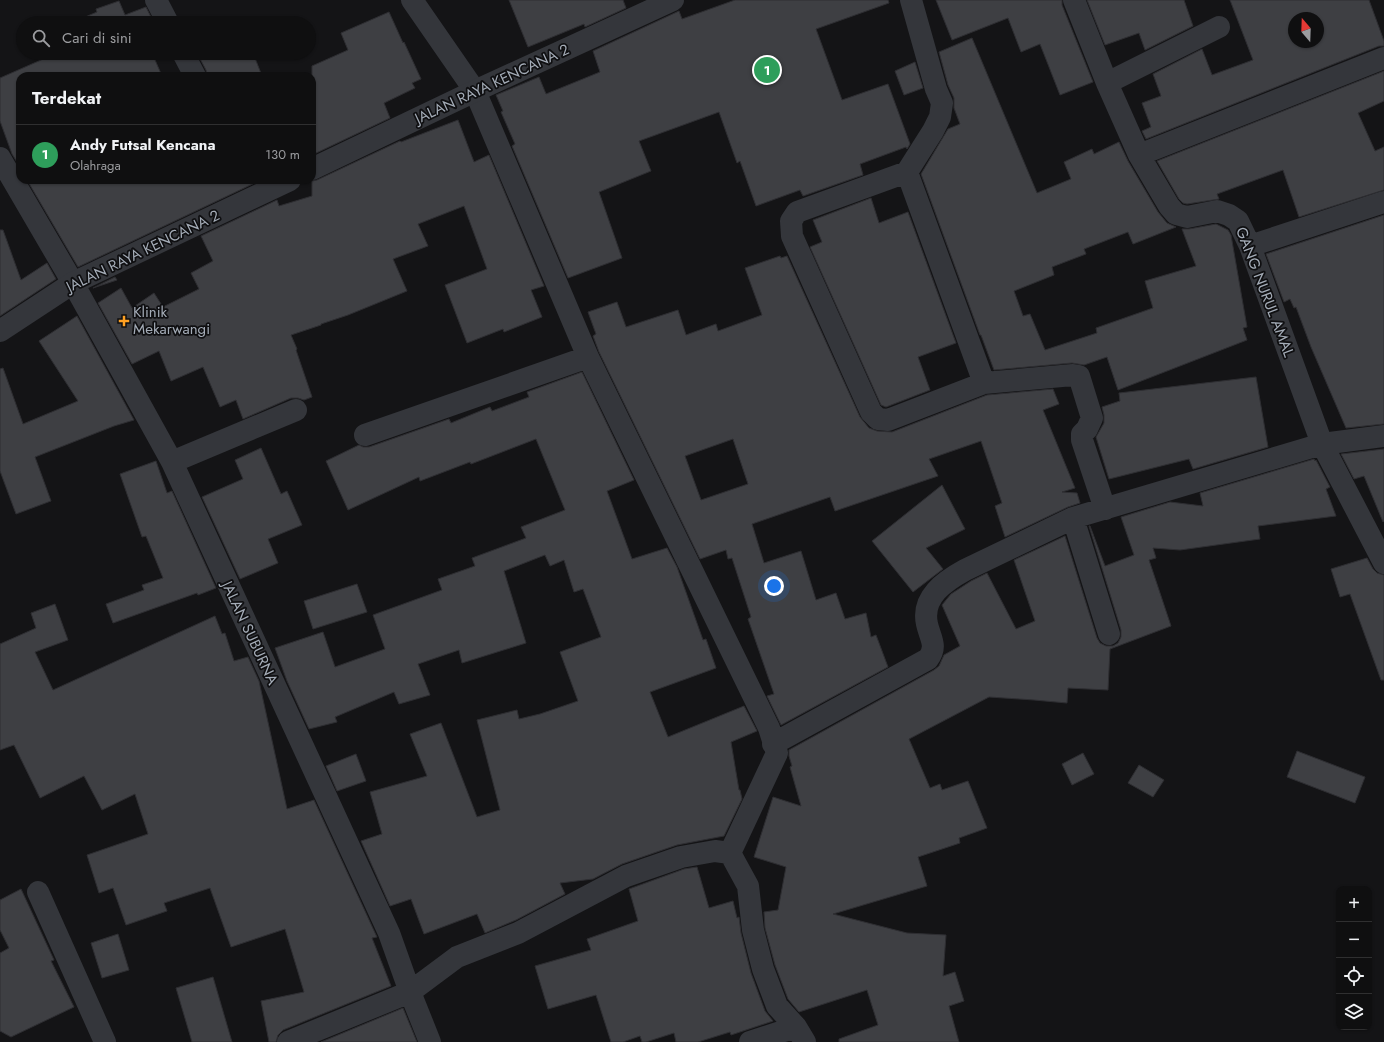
<!DOCTYPE html>
<html lang="id">
<head>
<meta charset="utf-8">
<style>
  body { margin:0; font-family:Jost,sans-serif; background:#181819; color:#f1f3f6 }
  .controls { position:absolute; right:12px; bottom:12px; display:grid; overflow:hidden; border-radius:8px; box-shadow:0 1px 3px #0004 }
  .controls button { width:36px; height:36px; display:grid; place-items:center; padding:0; border:0; border-bottom:1px solid #2f2f30; background:#0f0f10; color:#f1f3f6; font:20px sans-serif }
  .compass { position:absolute; left:1288px; top:12px; width:36px; height:36px; border-radius:50%; background:#0f0f10; box-shadow:0 1px 3px #0004; rotate:341deg }
  .you { position:absolute; left:774px; top:586px; width:14px; height:14px; margin:-10px; border:3px solid #fff; border-radius:50%; background:#1a73e8; box-shadow:0 0 0 6px #1a73e833 }
  .badge { display:grid; place-items:center; width:26px; height:26px; border-radius:50%; background:#ffa123; color:#fff; font-size:13px; font-weight:700 }
  .pin { position:absolute; translate:-50% -50%; border:2px solid #fff; box-shadow:0 1px 4px #0006 }
  .list { margin:0; padding:0; list-style:none }
  h2 { display:flex; justify-content:space-between; align-items:center; height:52px; margin:0; padding:0 16px; font-size:17px }
  h2 small { font-size:13px; font-weight:400; color:#9b9c9f }
  .list li { display:grid; grid-template-columns:26px 1fr auto; gap:12px; align-items:center; box-sizing:border-box; height:60px; padding:0 16px; border-top:1px solid #2f2f30 }
  .list b { display:block; font-size:15px; white-space:nowrap }
  .list p { margin:0; font-size:13px; white-space:nowrap; color:#9b9c9f }
  .list em { font-size:13px; font-style:normal; color:#9b9c9f }
  .icon { flex:none; width:22px; height:22px; fill:none; stroke:currentColor; stroke-width:2; stroke-linecap:round; stroke-linejoin:round }
  .map { position:relative; flex:none; width:1384px; height:1042px; overflow:hidden }
  .search { position:absolute; background:#0f0f10; box-shadow:0 1px 3px #0004; left:16px; top:16px; width:300px; height:44px; display:flex; align-items:center; gap:10px; box-sizing:border-box; padding:0 14px; border-radius:22px; color:#9b9c9f; font-size:15px }
  .panel { position:absolute; background:#0f0f10; box-shadow:0 1px 3px #0004; left:16px; top:72px; width:300px; height:112px; border-radius:12px }
  .map>svg:first-child { display:block }
  .building { fill:#3e3f43; stroke:#2e2e32; fill-rule:evenodd }
  .lines { fill:none; stroke-linecap:round; stroke-linejoin:round }
  .minor { stroke:#34363b; stroke-width:22 }
  .tertiary { stroke:#34363b; stroke-width:22 }
  .poi-dot { fill:#ffa123; stroke:#0f0f11; stroke-width:1.5 }
  .labels { text-anchor:middle; dominant-baseline:central; stroke-width:3.5; stroke-linejoin:round; paint-order:stroke }
  .street-label { font-size:15px; fill:#a4acb7; stroke:#0f0f11 }
  .poi-label { font-size:15px; fill:#a4acb7; stroke:#0f0f11; text-anchor:start }
</style>
</head>
<body>
<div class="map">
<svg width="1384" height="1042" viewBox="0 0 1384 1042">
  <rect width="100%" height="100%" fill="#141416"/>
  <!-- building -->
  <path class="building" d="M509,0H623L626,8L585,27L584,24L528,47Z
    M735,0H888L889,3L816,29L842,100L888,84L910,144L907,149L906,147L860,164L863,175L803,196L800,190L756,206L740,161L737,163L719,112L639,141L651,171L599,192L622,258L568,278L512,146L515,144L501,112L503,111L496,95L539,77L546,94L600,72L593,51L679,11L682,19Z
    M936,0H1062V5L1093,82L1060,95L1040,44L1021,52L1008,18L952,40Z
    M1087,0H1184L1193,26L1145,50L1139,33L1105,45Z
    M1230,0H1369L1384,41V46H1379L1146,139L1142,131L1151,127L1142,103L1161,96L1153,74L1202,49L1212,75L1253,60ZM1294,18H1318V42H1294Z
    M119,1L125,15L146,7L154,23H71L97,12L96,9Z
    M389,12L403,43L404,42L421,79L412,83L415,88L384,103L390,118L312,155V66L348,50L341,33Z
    M972,38L1037,193L1071,179L1064,162L1092,149L1094,154L1119,142L1128,161L1158,212L1167,223L1176,227L1133,244L1128,232L1084,249L1086,254L1052,267L1054,275L1014,291L1023,316L1030,314L1045,350L1097,333L1096,328L1153,308L1145,281L1196,266L1182,229H1189L1216,224L1228,230L1231,235L1247,327L1243,328L1247,340L1118,390L1107,357L1084,365L1072,363L994,370L981,335H980L921,174L948,129L960,124L954,108V98L948,85L939,52Z
    M57,53H152L162,76H20V167L12,154L0,121V78Z
    M197,53H253L262,76H207L206,70Z
    M915,62L923,88L904,95L895,71Z
    M1384,71V101L1358,113L1375,151L1384,147V190L1299,217L1283,170L1217,194L1219,199L1187,204L1183,203L1179,199L1157,161Z
    M458,120L474,162L489,155L544,286L531,290L542,317L504,332L503,329L467,343L445,285L487,269L464,206L418,224L428,246L393,259L407,291L348,315L321,324V325L291,335L297,349L296,350L312,397L304,400L298,398H291L243,419L236,400L220,407L203,367L171,381L159,351L132,364L98,303L121,288L132,308L154,293L163,307L199,289L191,273L213,261L201,236L277,200L279,206L312,196V181L317,180L400,141L401,142Z
    M27,180H261L78,267Z
    M871,198L879,223L908,212L956,343L918,357L930,390L886,407L881,405L810,247L822,242L813,220Z
    M1384,215V424L1346,428L1311,347L1296,307L1294,308L1290,299L1284,302L1266,254Z
    M0,230H3L21,280L47,263L56,279L0,316Z
    M780,256L781,258L787,256L860,417L869,428L877,431L892,432L987,395L1053,389L1059,404L1043,410L1075,488L1062,492L1077,493L1080,503L1068,507L1005,537L995,506L1002,503L981,441L929,459L938,476L835,511L830,497L752,524L764,563L801,551L816,600L836,593L845,619L866,613L871,637L876,635L888,667L781,725L767,696L774,694L748,619L751,617L732,558L728,559L726,550L700,559L599,352L593,336L596,334L588,312L617,302L626,327L678,310L686,335L716,324L718,331L762,315L745,268ZM733,439L748,484L701,500L685,456Z
    M115,277L117,280L93,288Z
    M77,316L134,420L114,426L35,457L51,501L16,514L0,471V369L3,368L23,424L78,401L39,341Z
    M582,372L634,480L607,491L632,559L667,548L677,567L703,640L706,639L716,668L650,692L668,737L744,706L757,731L731,742L739,790H740L742,799L724,836L677,845L622,864L593,879L560,883L565,894L516,920L485,933L477,914L424,934L411,899L390,906L361,841L382,834L370,792L427,776L410,734L441,723L477,817L500,810L477,720L517,710L519,719L540,714L578,701L560,652L601,637L583,589L574,592L564,560L550,566L545,555L504,571L526,643L462,663L459,650L418,664L430,695L399,704L394,692L335,717L337,722L309,729L287,681L275,648L323,632L335,667L385,649L373,615L442,590L438,579L475,566L472,558L526,538L521,527L565,510L536,439L471,464L470,462L420,481L419,477L348,510L326,461L359,445L363,447H369L449,419L451,423L490,407L492,411L529,397L527,392Z
    M1256,377L1268,447L1193,469L1189,459L1109,479L1096,437L1104,423V415L1102,407L1120,401L1119,393Z
    M261,448L281,494L287,491L302,525L268,539L278,563L240,579L202,497L243,479L235,460Z
    M1384,449V521L1383,522L1364,476L1354,479L1341,454Z
    M1314,459L1315,461L1316,460L1330,487L1326,489L1336,516L1258,526L1260,539L1180,550L1153,548L1156,558L1149,560L1171,626L1110,649L1108,690L1068,688L1067,703L1034,700L989,697L909,739L930,788L940,784L942,790L968,781L987,828L959,838L960,843L918,857L927,886L833,914L907,933L946,935L943,976L955,972L964,1001L949,1006L959,1042H839V1039L878,1025L867,990L799,1012L788,999L775,965L765,928L764,912L778,910L786,867L754,857L773,797L801,806L790,767L792,766L789,756V750L934,670L939,666L944,655L960,646L942,605L951,594L971,581L987,573L1016,629L1035,621L1014,560L1065,536L1097,638L1100,643L1106,646H1113L1118,643L1121,637V630L1089,526H1090L1105,566L1134,555L1121,517L1170,502L1203,506L1200,493Z
    M156,461L167,493L172,491L216,588L198,595L197,593L113,623L106,604L144,590L142,585L163,578L146,536L142,537L120,474Z
    M942,485L965,529L926,548L943,569L913,592L872,541Z
    M1367,558L1373,569L1377,573L1384,575V680H1381L1350,594L1340,597L1331,569Z
    M357,584L367,612L313,629L304,601Z
    M55,604L68,640L35,652L53,690L215,616L222,634L225,633L234,661L248,657L259,681L287,809L314,800L376,935L377,937L372,938L391,986L283,1030L278,1035L276,1042H269L261,1001L304,992L285,929L231,947L210,888L164,903L167,911L126,925L113,888L99,893L87,855L148,834L135,794L102,810L84,776L40,798L14,745L0,750V644L36,628L31,613Z
    M1297,751L1365,777L1355,803L1287,777Z
    M1083,753L1094,774L1072,785L1062,764Z
    M356,754L366,781L337,791L326,766Z
    M1139,765L1164,780L1153,797L1128,783Z
    M697,867L709,908L733,901L737,918L739,917L741,933L751,973L765,1011L773,1021L731,1035L730,1032L698,1042H676L674,1033L646,1042H642L640,1036L623,1042H611L596,995L548,1009L535,966L591,950L587,939L638,921L629,889L684,869Z
    M21,889L54,960L51,961L74,1007L11,1037L0,1031V953L9,948L0,930V900Z
    M118,934L129,970L102,978L91,943Z
    M213,977L232,1042H192L176,988Z
    M403,1008L417,1042H321Z"/>
  <g class="lines">
    <!-- minor -->
    <path class="minor" d="M156,0L168,23
      M412,0L475,91L588,357L769,728L777,753L730,853L748,886L753,930L763,969L777,1006L796,1027L805,1042
      M911,0L936,89L942,103L940,117L933,131L907,172L984,383
      M1074,0L1107,83L1139,155L1169,206L1176,214L1187,217L1217,211L1229,215L1238,221L1250,246L1322,444L1384,563
      M183,53L195,76
      M1107,83L1219,27
      M1139,155L1384,58
      M0,158L73,283L172,462L389,933L410,992L430,1042
      M907,172L797,212L791,221L792,236L871,412L878,419L888,420L984,383L1073,375L1079,376L1092,418L1087,429L1082,434V440L1105,509
      M1250,246L1384,202
      M365,435L588,357
      M172,462L296,410
      M1073,518L1109,634
      M773,744L928,659C938,646 930,638 927,624C921,597 945,581 965,570L1073,518L1322,444L1384,436
      M38,892L105,1042
      M288,1042L410,992L457,957L518,933L626,876L681,857L715,851L730,853
      M750,1042L796,1027"/>
    <!-- tertiary -->
    <path class="tertiary" d="M312,169L475,91L673,0
      M0,331L73,283L290,180"/>
  </g>
  <!-- markers -->
  <path class="poi-dot" d="M122 315h4v4h4v4h-4v4h-4v-4h-4v-4h4z"/>
  <g class="labels">
    <!-- street labels -->
    <g class="street-label">
      <text transform="translate(492 84) rotate(-25)">JALAN RAYA KENCANA 2</text>
      <text transform="translate(143 251) rotate(-26)">JALAN RAYA KENCANA 2</text>
      <text transform="translate(1265 292) rotate(69)">GANG NURUL AMAL</text>
      <text transform="translate(250 633) rotate(65)">JALAN SUBURNA</text>
    </g>
    <!-- poi labels -->
    <g class="poi-label">
      <text x="133" y="312">Klinik<tspan x="133" dy="17">Mekarwangi</tspan></text>
    </g>
  </g>
</svg>
<div class="controls">
<button>+</button>
<button>−</button>
<button><svg class="icon" aria-label="locate" viewBox="0 0 24 24"><circle cx="12" cy="12" r="6"/><path d="M12 2v4M12 18v4M2 12h4M18 12h4"/></svg></button>
<button><svg class="icon" aria-label="layers" viewBox="0 0 24 24"><path d="M12 4l9 5-9 5-9-5zM3 14l9 5 9-5"/></svg></button>
</div>
<svg class="compass" viewBox="-18 -18 36 36"><path d="M0-13l5 13h-10z" fill="#e53935"/><path d="M0 13l5-13h-10z" fill="#9b9c9f"/></svg>
<div class="you"></div>
<div class="pin badge" style="left:767px;top:70px;background:#2e9e5b">1</div>
<div class="search"><svg class="icon" aria-label="search" viewBox="0 0 24 24"><circle cx="10" cy="10" r="6"/><path d="M15 15l6 6"/></svg>Cari di sini</div>
<section class="panel">
<h2>Terdekat<small></small></h2>
<ul class="list">
<li><span class="badge" style="background:#2e9e5b">1</span><div><b>Andy Futsal Kencana</b><p>Olahraga</p></div><em>130 m</em></li>
</ul>
</section>
</div>
</body>
</html>
